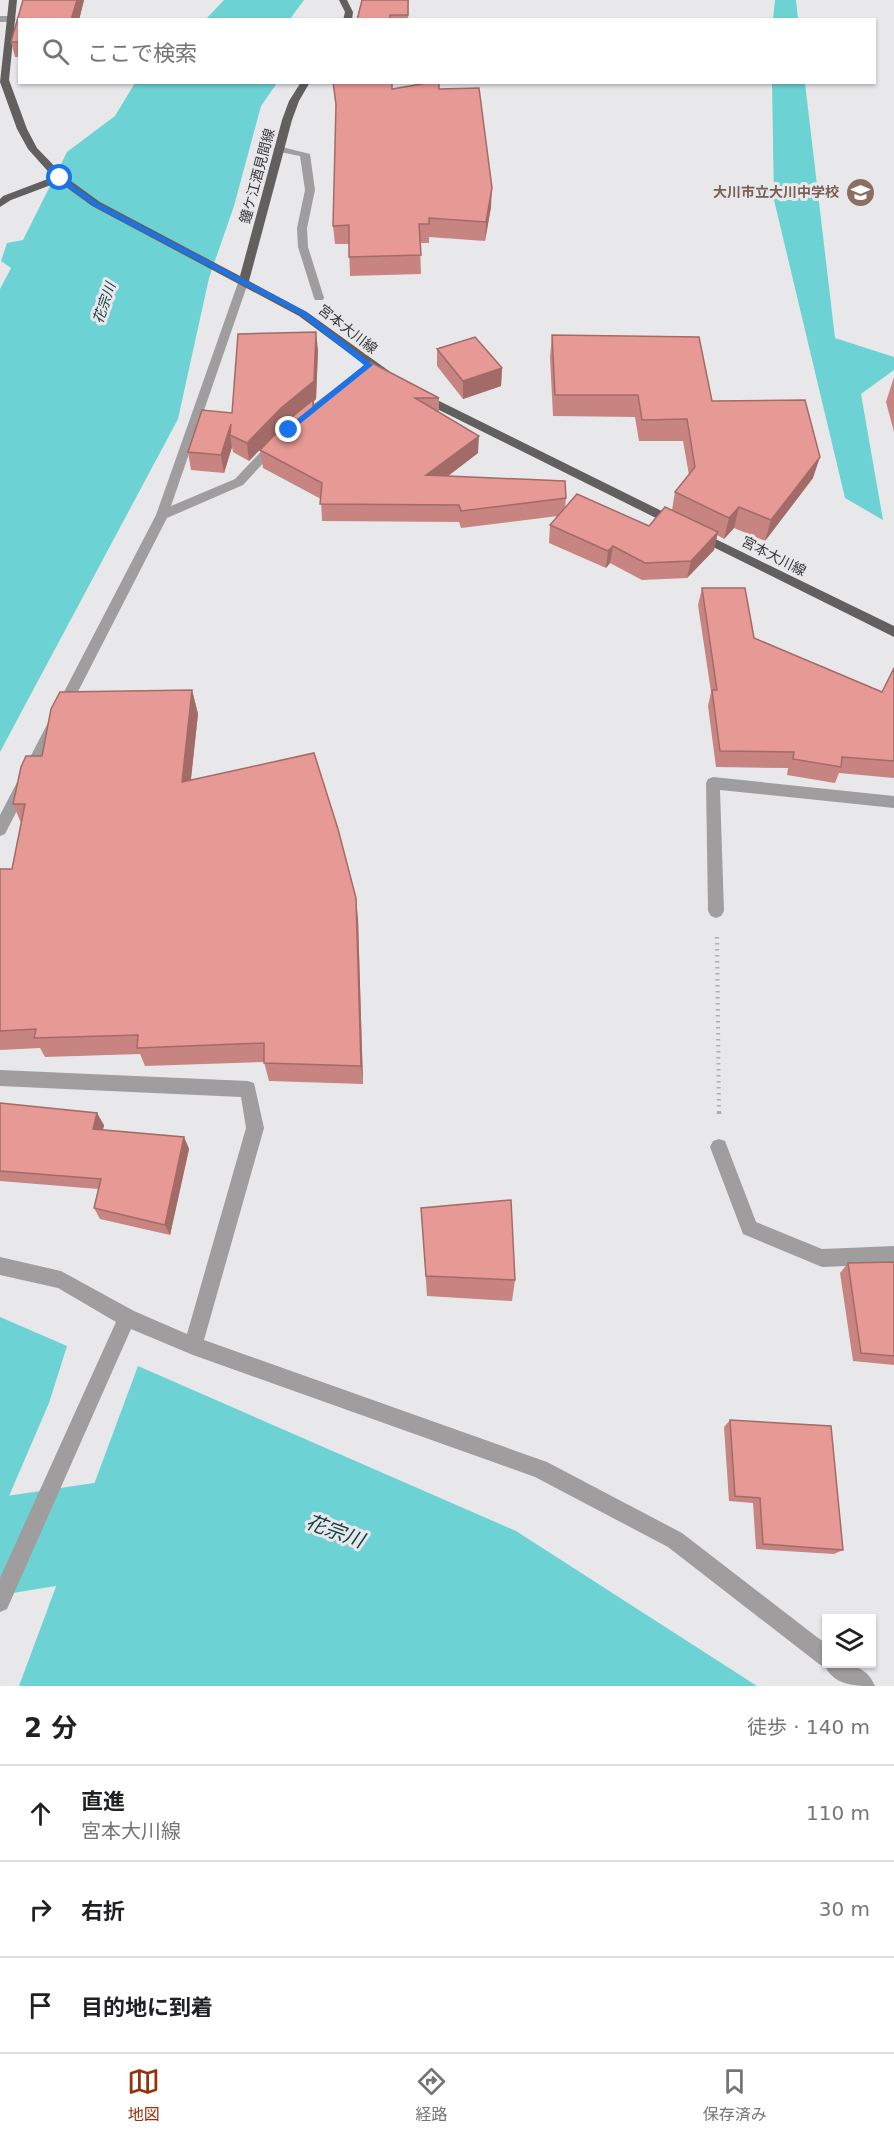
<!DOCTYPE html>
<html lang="ja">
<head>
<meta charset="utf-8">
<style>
  body { margin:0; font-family:"DejaVu Sans","Noto Sans JP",sans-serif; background:#f6f6f6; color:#202124 }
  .controls { position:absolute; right:18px; bottom:18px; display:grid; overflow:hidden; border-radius:0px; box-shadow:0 2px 4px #0004 }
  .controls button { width:54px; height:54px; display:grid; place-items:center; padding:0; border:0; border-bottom:2px solid #e0e0e0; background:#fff; color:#202124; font:30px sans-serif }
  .stop { position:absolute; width:18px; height:18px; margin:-14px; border:4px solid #1a73e8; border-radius:50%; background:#fff }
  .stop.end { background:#1a73e8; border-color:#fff; box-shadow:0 2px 6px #0008 }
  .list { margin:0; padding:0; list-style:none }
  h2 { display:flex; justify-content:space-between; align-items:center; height:78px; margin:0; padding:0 24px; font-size:26px }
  h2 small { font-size:20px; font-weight:400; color:#757577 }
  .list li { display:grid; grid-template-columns:39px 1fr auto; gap:18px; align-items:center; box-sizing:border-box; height:96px; padding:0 24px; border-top:2px solid #e0e0e0 }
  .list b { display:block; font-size:22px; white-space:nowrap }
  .list p { margin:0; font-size:20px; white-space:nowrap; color:#757577 }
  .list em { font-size:20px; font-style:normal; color:#757577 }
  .icon { flex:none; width:33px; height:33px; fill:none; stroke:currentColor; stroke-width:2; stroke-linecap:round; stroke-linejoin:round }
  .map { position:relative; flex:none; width:894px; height:1686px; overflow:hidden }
  .search { position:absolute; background:#fff; box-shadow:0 2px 4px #0004; left:18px; right:18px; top:18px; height:66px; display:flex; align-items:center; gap:15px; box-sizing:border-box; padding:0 21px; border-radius:0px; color:#757577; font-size:22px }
  .sheet { height:366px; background:#fff }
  nav { display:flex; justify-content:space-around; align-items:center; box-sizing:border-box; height:84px; border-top:2px solid #e0e0e0; background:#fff; font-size:16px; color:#757577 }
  nav a { display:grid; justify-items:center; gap:3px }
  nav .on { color:#97310a }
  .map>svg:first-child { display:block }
  .water { fill:#6dd2d3 }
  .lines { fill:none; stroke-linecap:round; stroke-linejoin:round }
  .river { fill:#6dd2d3; fill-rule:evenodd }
  .path-far1 { stroke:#adadaf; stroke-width:4; stroke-dasharray:1.5 4.5; stroke-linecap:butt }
  .path { stroke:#adadaf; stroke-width:4.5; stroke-dasharray:2 6; stroke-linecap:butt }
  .minor { fill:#9f9d9d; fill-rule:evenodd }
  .major { fill:#625f5f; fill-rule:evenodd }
  .wall { fill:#c78480 }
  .shaded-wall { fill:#a26b68 }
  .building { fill:#e79995; stroke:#a26b68; stroke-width:1.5 }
  .route { fill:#1a73e8 }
  .labels { text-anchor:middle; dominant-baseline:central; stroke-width:6; stroke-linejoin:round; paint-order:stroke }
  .far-street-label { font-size:14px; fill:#383839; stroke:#e8e8eb }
  .far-education-label { font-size:14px; font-weight:bold; fill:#785e54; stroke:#e8e8eb; text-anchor:end }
  .far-water-label { font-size:14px; font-style:italic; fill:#124243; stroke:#e8e8eb }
  .near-water-label { font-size:20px; font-style:italic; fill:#124243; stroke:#e8e8eb }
</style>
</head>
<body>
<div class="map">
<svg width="894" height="1686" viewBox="0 0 894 1686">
  <rect width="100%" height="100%" fill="#e8e8eb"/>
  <!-- water -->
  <path class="water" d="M224,0H304L290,19H206Z
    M775,0H796L798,19H773Z
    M135,83H277L261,106L234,206L209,278L178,419L0,752V289L11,268L1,261L7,243L23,240L67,152L115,116Z
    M772,83H805L835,338L894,357V370L861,394L883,520L845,498L774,200Z
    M0,1317L67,1346L49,1403L0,1517Z
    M138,1366L516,1531L757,1686H19Z"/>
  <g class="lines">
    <!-- river -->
    <path class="river" d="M174,1471L208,1485L222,1519L208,1553L174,1567L0,1595V1497Z"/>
    <!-- path-far1 -->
    <path class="path-far1" d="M717,937L719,1114"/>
    <!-- path -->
    <path class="path" d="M719,1112V1119"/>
    <!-- minor -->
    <path class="minor" d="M0,16H12L16,19L12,22H0Z
      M278,146L310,154L315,190L307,228L308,247L324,298L323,300H315L314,298L298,247L297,228L305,190L300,156L275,151L273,149Z
      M244,277L249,280L171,506L235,479L270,442L274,441L280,445L243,485L167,518L5,834L0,836V815L156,515L239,280Z
      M713,777L894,796V808L720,790L724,911L721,916L716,918L711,916L708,911L706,783L708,779Z
      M0,1070L248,1081L254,1083L264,1128L204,1340L547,1462L682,1533L826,1644V1664C847,1664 866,1664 875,1686C856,1686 836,1686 826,1668L819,1664L668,1547L535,1477L193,1355L131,1329L7,1609L0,1612V1578L116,1322L58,1288L0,1275V1257L61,1271L134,1311L187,1334L246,1128L241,1097L0,1086Z
      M719,1139L725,1141L756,1222L822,1249L894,1246V1264L822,1267L743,1234L710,1147L713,1141Z"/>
    <!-- major -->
    <path class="major" d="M9,0H17L9,80L27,129L37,148L64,176L100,202L240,276L282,120L289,101L301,82H310L299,101L292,120L249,281L307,312L389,371V377H381L299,316L92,206L59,182L11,200L0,207V199L3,196L53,177L28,149L17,129L0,82Z
      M339,0H347L353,12L352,20H343L345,12Z
      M421,392L680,520L682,523L676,527L672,526L417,399V393Z
      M697,530L894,626V637L693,537L691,534Z"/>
  </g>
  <!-- wall -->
  <path class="wall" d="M23,0H84L79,20H20V57H15L11,42Z
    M362,0H409L408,20H357Z
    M333,82L392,89H439L491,207L485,241L429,237V243H420L421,274L350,276L349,244H335L333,226L336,111Z
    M552,335L712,401L813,478L765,541L734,528L724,539L717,535L714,550L687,578L642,580L610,563L606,568L549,543L550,525L558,516L461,528L459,522L322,521L321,499L263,468L260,450L288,421L249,461L233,452L232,447L224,473L191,470L188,452L232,413L318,350L316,399L314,401V406L370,362L439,398V412L478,453L448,476L566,498L565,509L649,526L672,510L675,492L689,475L683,441H639L635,417L553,416L550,357Z
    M437,349L502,368L501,386L463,399L437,366Z
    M894,377V432L886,402Z
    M702,588L754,638L882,692L894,668V778L839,773L835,783L787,775L788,768L716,767L708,706L711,692L698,605Z
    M192,690L198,714L191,780L358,919L363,1084L269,1081L264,1062L145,1066L140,1054L45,1057L40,1048L0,1050V869H12L21,823L13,804L42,756Z
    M0,1103L104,1125L103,1130L184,1137L189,1149L170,1235L100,1219L94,1208L98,1189L0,1181Z
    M421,1208L515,1280L512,1301L427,1296Z
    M894,1262V1365L853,1361L840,1273L848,1263Z
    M730,1420L843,1550L834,1554L756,1549L753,1503L729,1501L724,1427Z"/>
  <!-- shaded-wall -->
  <path class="shaded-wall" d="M77,0H84L79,20H71Z
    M492,188L491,207L485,241L486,222Z
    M316,332L318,350L316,399L314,401L315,418L313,406V401L284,425L249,461L247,443L281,408Z
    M502,368L501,386L463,399V381Z
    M231,424L230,435L232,447L224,473L221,455Z
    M479,436L478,453L427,492L426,475Z
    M820,457L813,478L765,541L771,520Z
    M739,507L734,528L724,539L729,518Z
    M718,532L714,550L687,578L691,561Z
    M613,546L610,563L606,568L608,551Z
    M192,690L198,714L188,804L182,782Z
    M356,898L358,919L363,1084L361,1066Z
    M97,1113L104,1125L100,1141L93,1129Z
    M184,1137L189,1149L170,1235L165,1225Z"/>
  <!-- building -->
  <path class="building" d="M23,0H77L71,20H20V42H11Z
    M362,0H408V15H390V20H357Z
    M333,82H392V89L433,82H439V89L479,88L492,188L486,222L429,218V224H419L421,255L349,257V225L333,226L336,104Z
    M316,332L314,381L281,408L247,443L230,435L231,424L221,455L188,452L202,410L232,413L238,334Z
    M552,335L699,337L712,401L805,400L820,457L771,520L739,507L729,518L675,492L695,467L687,419L642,420L638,395H555Z
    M475,337L502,368L463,381L437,349Z
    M370,362L439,398H415L479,436L426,475L565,481L566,498L461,511L459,505L320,504L322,483L260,450L292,417L313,400V406Z
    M577,494L649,526L665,507L718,532L691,561L645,563L613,546L608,551L550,525Z
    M702,588H745L754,638L882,692L894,668V761L842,757L841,767L793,759L794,752L720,751L712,690H717Z
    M192,690L182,782L314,753L338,829L356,898L361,1066L264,1063V1043L137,1048L138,1035L34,1038L36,1029L0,1031V869H12L25,804H13L21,767L26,756H42L51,709L60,692Z
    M0,1103L97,1113L93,1129L184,1137L165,1225L94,1208L101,1179L0,1171Z
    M511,1200L515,1280L426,1276L421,1208Z
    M894,1262V1356L861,1353L848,1263Z
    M730,1420L831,1426L843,1550L763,1544L760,1498L735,1496Z"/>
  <!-- route -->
  <path class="route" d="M60,176L98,203L306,312L373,365L291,431H286V428L364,365L301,315L94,206L58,180Z"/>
  <!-- icons -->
  <defs>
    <symbol id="school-disc" viewBox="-11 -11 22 22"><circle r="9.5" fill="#8d6e63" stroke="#e8e8eb"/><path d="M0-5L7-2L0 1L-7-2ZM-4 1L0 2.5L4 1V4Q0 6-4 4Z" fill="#fff"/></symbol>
  </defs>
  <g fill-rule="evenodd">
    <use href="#school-disc" x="844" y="176" width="33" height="33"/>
  </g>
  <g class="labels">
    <!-- far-street labels -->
    <g class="far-street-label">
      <text transform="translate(257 176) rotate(-75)">鐘ケ江酒見間線</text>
      <text transform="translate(348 329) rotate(38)">宮本大川線</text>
      <text transform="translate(774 556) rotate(27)">宮本大川線</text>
    </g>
    <!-- far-education labels -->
    <g class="far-education-label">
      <text x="839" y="192">大川市立大川中学校</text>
    </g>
    <!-- far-water labels -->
    <g class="far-water-label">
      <text transform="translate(104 303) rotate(-71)">花宗川</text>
    </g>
    <!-- near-water labels -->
    <g class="near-water-label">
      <text transform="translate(335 1531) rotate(20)">花宗川</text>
    </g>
  </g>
</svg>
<div class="controls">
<button><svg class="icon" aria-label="layers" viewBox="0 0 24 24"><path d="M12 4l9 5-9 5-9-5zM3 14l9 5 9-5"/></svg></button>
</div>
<div class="stop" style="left:60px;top:178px"></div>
<div class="stop end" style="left:289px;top:430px"></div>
<div class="search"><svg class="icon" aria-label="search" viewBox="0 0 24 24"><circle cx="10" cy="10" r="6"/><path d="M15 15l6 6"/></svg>ここで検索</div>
</div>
<section class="sheet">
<h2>2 分<small>徒歩 · 140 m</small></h2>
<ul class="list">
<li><svg class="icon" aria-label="ahead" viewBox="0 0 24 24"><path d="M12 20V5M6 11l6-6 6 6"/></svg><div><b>直進</b><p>宮本大川線</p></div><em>110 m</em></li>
<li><svg class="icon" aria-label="right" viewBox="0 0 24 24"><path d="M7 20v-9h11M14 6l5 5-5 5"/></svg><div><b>右折</b></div><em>30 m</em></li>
<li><svg class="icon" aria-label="arrive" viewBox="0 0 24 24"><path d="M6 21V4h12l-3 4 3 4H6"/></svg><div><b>目的地に到着</b></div></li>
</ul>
</section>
<nav>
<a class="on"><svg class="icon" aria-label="map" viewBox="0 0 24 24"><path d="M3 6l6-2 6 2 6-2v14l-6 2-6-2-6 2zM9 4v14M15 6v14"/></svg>地図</a>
<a><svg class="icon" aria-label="directions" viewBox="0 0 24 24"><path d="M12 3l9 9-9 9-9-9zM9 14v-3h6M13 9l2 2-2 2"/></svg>経路</a>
<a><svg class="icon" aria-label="saved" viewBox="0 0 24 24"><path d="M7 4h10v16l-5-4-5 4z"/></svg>保存済み</a>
</nav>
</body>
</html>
